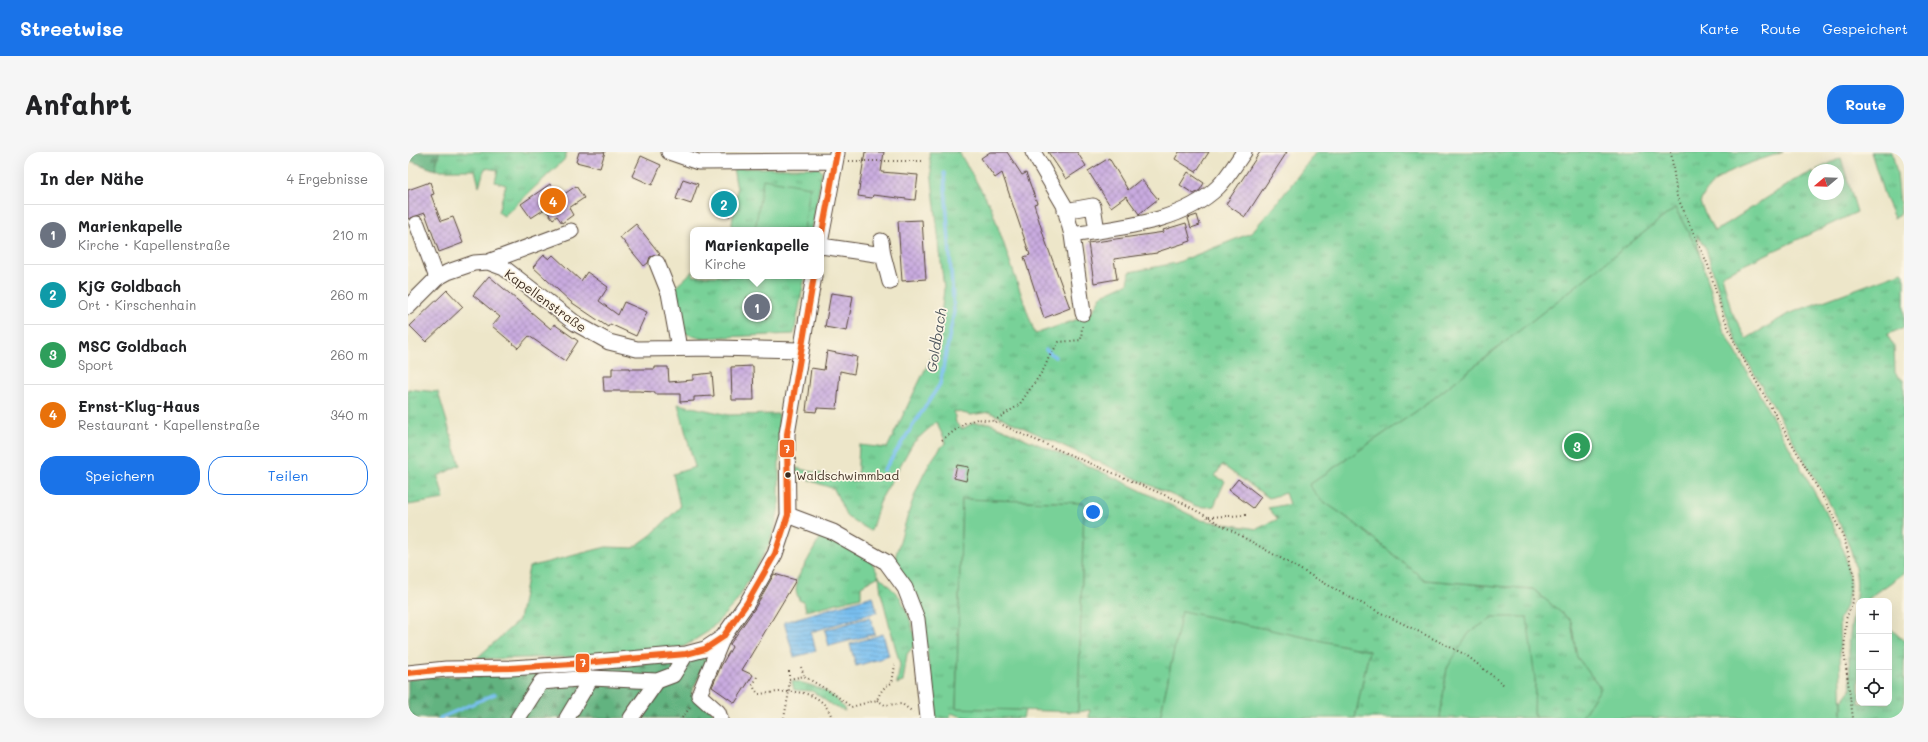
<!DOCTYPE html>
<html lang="de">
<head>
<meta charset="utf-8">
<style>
  body { margin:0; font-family:Mali,sans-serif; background:#f6f6f6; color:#202124 }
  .controls { position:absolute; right:12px; bottom:12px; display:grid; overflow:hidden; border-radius:8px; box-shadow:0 4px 16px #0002 }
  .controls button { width:36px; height:36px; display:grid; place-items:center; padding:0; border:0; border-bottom:1px solid #e0e0e0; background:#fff; color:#202124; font:20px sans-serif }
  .compass { position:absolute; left:1400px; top:12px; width:36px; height:36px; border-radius:50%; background:#fff; box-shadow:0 4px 16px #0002; rotate:251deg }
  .you { position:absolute; left:685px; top:360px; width:14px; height:14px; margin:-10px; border:3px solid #fff; border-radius:50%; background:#1a73e8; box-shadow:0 0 0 6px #1a73e833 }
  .badge { display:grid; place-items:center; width:26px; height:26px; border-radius:50%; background:#1a73e8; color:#fff; font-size:13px; font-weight:700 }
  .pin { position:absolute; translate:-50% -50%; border:2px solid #fff; box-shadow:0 1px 4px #0006 }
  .popup { position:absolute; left:282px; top:75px; width:134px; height:52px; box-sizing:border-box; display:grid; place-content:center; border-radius:8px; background:#fff; filter:drop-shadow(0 1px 3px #0005); font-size:13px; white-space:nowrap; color:#757577 }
  .popup b { font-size:15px; color:#202124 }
  .popup::after { content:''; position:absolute; left:50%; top:100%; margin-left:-8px; border:8px solid transparent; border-top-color:#fff }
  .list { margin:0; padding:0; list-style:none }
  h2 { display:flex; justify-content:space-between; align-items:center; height:52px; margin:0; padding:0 16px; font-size:17px }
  h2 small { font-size:13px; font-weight:400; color:#757577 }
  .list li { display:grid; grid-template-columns:26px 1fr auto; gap:12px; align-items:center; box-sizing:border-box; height:60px; padding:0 16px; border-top:1px solid #e0e0e0 }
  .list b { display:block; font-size:15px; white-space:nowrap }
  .list p { margin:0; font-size:13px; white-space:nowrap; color:#757577 }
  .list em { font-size:13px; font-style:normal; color:#757577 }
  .actions { display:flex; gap:8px; padding:12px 16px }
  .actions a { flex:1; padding:9px 0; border:1px solid #1a73e8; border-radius:16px; text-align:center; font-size:14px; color:#1a73e8 }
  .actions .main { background:#1a73e8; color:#fff }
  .icon { flex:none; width:22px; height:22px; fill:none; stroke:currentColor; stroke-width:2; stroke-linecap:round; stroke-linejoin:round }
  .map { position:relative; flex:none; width:1496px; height:566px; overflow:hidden; border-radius:16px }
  header { display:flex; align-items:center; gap:24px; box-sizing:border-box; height:56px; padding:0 20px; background:#1a73e8; color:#fff }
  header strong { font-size:19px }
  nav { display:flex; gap:22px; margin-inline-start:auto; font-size:14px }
  .intro { display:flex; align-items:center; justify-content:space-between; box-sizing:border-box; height:96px; padding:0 24px }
  h1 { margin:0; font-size:28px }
  .button { padding:10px 18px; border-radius:16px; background:#1a73e8; color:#fff; font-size:14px; font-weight:700 }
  main { display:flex; gap:24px; padding:0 24px }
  aside { flex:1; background:#fff; border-radius:16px; box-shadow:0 4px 16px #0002 }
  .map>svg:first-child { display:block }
  .grass { fill:url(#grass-tufts); stroke:#5a7e5b; fill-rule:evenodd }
  .forest { fill:url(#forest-firs); stroke:#4e6e4f }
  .pitch { fill:#78d198; stroke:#5a7e5b }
  .water { fill:url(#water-rules); stroke:#5a7588 }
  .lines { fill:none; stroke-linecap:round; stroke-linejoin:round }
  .stream { stroke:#79c0f1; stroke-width:3.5 }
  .building { fill:url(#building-cross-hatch) }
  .minor-casing { stroke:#564638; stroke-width:17 }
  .path { stroke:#564638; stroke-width:2; stroke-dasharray:1 3; stroke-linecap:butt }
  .minor { stroke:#fff; stroke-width:15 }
  .bus-1-casing { stroke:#fcf5e5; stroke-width:9 }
  .bus-1 { stroke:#f26522; stroke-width:6 }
  .bus-dot { fill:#3b2a1e; stroke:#fcf5e5; stroke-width:1.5 }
  .labels { text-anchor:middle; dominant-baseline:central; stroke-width:3.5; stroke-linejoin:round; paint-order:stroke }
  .bus-label { font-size:12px; fill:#3b2a1e; stroke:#fcf5e5; text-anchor:start }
  .street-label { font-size:13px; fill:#3b2a1e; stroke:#fcf5e5 }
  .water-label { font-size:14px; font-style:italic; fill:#4e575d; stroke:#fcf5e5 }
  .line-badge { stroke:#fcf5e5; stroke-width:1.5 }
  .badge-label { font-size:11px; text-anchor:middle; font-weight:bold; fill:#fff }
</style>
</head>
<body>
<header>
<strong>Streetwise</strong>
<nav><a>Karte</a><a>Route</a><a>Gespeichert</a></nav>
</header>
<div class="intro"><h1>Anfahrt</h1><a class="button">Route</a></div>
<main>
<aside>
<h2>In der Nähe<small>4 Ergebnisse</small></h2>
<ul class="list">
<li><span class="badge" style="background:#6b7280">1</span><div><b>Marienkapelle</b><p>Kirche · Kapellenstraße</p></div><em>210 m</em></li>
<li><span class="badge" style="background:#0f9aa8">2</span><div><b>KjG Goldbach</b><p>Ort · Kirschenhain</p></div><em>260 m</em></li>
<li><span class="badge" style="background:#2e9e5b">3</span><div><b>MSC Goldbach</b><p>Sport</p></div><em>260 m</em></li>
<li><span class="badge" style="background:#e8710a">4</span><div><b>Ernst-Klug-Haus</b><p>Restaurant · Kapellenstraße</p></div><em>340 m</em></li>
</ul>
<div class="actions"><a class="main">Speichern</a><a>Teilen</a></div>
</aside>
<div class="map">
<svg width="1496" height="566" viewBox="0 0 1496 566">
  <defs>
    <pattern id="grass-tufts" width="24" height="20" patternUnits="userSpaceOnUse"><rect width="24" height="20" fill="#78d198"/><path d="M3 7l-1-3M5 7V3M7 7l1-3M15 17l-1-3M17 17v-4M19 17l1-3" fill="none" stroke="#64aa7b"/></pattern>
    <pattern id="forest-firs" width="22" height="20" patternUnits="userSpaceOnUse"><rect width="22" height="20" fill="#62b380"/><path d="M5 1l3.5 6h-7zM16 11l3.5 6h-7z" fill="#529268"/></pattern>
    <pattern id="water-rules" width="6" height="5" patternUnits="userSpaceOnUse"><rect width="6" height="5" fill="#79c0f1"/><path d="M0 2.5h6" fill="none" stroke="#649cc3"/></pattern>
    <pattern id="building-cross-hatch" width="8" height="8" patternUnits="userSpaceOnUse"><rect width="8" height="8" fill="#c9abe0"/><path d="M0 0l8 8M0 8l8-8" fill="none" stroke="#a48bb5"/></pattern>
  </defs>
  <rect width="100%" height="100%" fill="#fcf5e5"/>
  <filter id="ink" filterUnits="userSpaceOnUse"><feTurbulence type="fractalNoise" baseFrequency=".025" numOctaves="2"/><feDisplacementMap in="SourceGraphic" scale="8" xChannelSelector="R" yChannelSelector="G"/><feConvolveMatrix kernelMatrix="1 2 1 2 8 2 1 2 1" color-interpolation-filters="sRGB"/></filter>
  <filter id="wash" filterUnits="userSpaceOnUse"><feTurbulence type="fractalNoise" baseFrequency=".012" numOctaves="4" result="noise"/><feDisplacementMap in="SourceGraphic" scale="16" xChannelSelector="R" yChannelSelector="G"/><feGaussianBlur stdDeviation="0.9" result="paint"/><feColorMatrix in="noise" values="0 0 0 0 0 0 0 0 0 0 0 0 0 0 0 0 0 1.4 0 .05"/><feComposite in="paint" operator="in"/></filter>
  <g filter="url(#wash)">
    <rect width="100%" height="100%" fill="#ede6c9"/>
    <!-- grass -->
    <path class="grass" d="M31,0H159L156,8L96,64L90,60L98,33L87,30L90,18L77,16L71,34L67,18H27Z
      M521,0H551L583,55L627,182L682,163L694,143L720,131L722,120L768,111L843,81L873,46L908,0H1375C1345,11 1304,18 1292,51L1306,79L1314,75L1385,29L1406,19V42H1430V18H1408L1433,6L1449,60L1314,123L1323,158L1338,187L1380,162L1494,120L1496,122V175L1479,183L1486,194L1487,221L1496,229V421L1460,447L1461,449H1451V551H1481V475L1496,489V566H1434V549L1443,538C1442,520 1440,501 1442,483C1444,463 1451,443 1448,422C1445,398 1434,375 1423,354L1331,195L1318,162L1298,97L1289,82L1291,100L1267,56L1016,254L901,333L912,347L944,369L1017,428L1125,437L1163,469L1169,505L1193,536L1173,566H1128L1126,563L1127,527L1039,516L1032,566H947L961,499L774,460L752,566H681L682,558L670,560L676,351L554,347L548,556L617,558L615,566H558L543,561L542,566H524L519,496L488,415L487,406C499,367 509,320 538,290L528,270L505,291L473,347L463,379L439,365L426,337L389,324L388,316L449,330L451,293L479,296L530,191L536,137ZM546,259L563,263L581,260L788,354L798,355L806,354L817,329L807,324L814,313L861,346L877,341L881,352L860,356L870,367L849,377L793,368L703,324L581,271H565L554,277L548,271Z
      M1463,0H1484L1489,22L1493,61L1486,66L1477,46Z
      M325,16H411L414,20L404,78H323L329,37Z
      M285,119V124H397L386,182L291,186L271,179L263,139Z
      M0,237L30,240L52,313L30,324L36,347L0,353Z
      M270,252L321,263L371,262V354L367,375L361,393L328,450L301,479L275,495L164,505L68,507L111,468L121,415L198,395L225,396L243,383L272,355L265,322L287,315Z
      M416,379L459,401L471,424L492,445L502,467L508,491L499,502L495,530L489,532L492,513L473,441L471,424L453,434V445L398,459L396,450L391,448L388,439L389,427Z
      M384,529C404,532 428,540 437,559L425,554L404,539L386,538Z"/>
    <!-- forest -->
    <path class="forest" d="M0,0H31L27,18L0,8Z
      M301,505L283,541L302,557L309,566H0V528L19,525L118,522Z"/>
    <!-- pitch -->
    <path class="pitch" d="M355,27L402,35L396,78H347Z
      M1267,56L1291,100L1315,177L1427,377L1437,402L1442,433L1439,452L1431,468L1434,566H1173L1193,536L1169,505L1163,469L1125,437L1017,428L944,369L912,347L901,333L1016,254Z
      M554,347L676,351L670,560L548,556Z
      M774,459L961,499L947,566H752Z
      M1085,465H1119L1127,527L1126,563L1128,566H1032L1039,516L1061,481Z"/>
    <!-- water -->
    <path class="water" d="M465,444L469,460L403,480L408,499L386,505L376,470Z
      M462,465L467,482L421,494L417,478Z
      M475,482L481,504L448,514L442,492Z"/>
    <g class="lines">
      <!-- stream -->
      <path class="stream" d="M638,198L647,205
        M476,318L532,232L546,160L536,21
        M32,566L87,542"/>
    </g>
    <g id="blocks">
      <!-- building -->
      <path class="building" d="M171,0H197L192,16L168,10Z
        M457,0H476L473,20L510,23L507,48L465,43L464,46L450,44Z
        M582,0H599L614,23L618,21L629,51L626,52L636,85L662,156L636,166L616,105L622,103L594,21L587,26L573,6Z
        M640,0H669L678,14L658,27Z
        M771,0H801L788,20L767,7Z
        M852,0H879L837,65L818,52Z
        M233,4L253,13L244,33L224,24Z
        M701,6L720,38L733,27L750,47L731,62L718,44L703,55L680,19Z
        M780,20L796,31L792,38L786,42L772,33Z
        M275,27L290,32L283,52L268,47Z
        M22,30L26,42L23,43L33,69L45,65L55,91L31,100L17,61L0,67V38Z
        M142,32L152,45L168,34L176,46L161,56L165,63L154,71L149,64L145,67L137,57L123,66L113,52Z
        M310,39L326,42L322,64L307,61Z
        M789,63L792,73L783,76L780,66Z
        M514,68L518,127L494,129L490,69Z
        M778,71L783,89L749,100V101L706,107L709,127L686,131L680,91L756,80L755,78Z
        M228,72L252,102L242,105L240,111L236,114L212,85Z
        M136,103L141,107L145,103L173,129L179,120L200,135L191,149L210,163L216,150L239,160L228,184L202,172L200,175L163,150L125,115Z
        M81,124L143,177L146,172L170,189L157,209L121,184L110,196L84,174L92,165L65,143Z
        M39,138L55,155L18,190L2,174Z
        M423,141L445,144L439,179L417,175Z
        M339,145L361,149L358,166L337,162Z
        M419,199L449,205L446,222L432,219L429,257L409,256L408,260L398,259L403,216L416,218Z
        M345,214L346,248H324L323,215Z
        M247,215H260L261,230L285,228V223L304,221L306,244L286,245V249L272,250V242H247V240L231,239H196L195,224H204V216H222V217H247Z
        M549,313L561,315L558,329L546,326Z
        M830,327L853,345L845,356L821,338Z
        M366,422L388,428L334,518L345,523L327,551L304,535L313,514L324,495L322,492L347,456Z"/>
    </g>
  </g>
  <g filter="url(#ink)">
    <use href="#blocks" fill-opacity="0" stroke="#564638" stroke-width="1"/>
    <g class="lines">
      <defs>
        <path id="minor" d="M261,0L290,10L427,9
          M625,0L656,53L664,83L675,161
          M657,59L685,54L689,79
          M9,72L29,126
          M664,83C713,75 773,71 810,35C820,25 828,11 836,0
          M413,86L429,1
          M473,89L475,103L482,130
          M413,94L475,103
          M80,110L163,79
          M249,111L261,141L271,196
          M0,155L29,126L40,120L66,111L80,110L96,116L167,171L201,190L229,197L308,196L392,198
          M380,363L425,380L478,410L497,436L509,467L520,566
          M0,521L38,517L103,516L164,512L278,502L297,497L315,485L339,451L367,402L380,363L379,282L406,124
          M110,566L133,530L183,526L249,529
          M159,566L183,526
          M223,566L249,529L265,523L278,502
          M312,566L310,560L291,543L315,485"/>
      </defs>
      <!-- minor casing -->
      <use href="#minor" class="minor-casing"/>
      <!-- path -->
      <path class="path" d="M1263,0L1269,44L1300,113L1315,163L1329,196L1421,356L1436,386L1446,423L1445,450L1438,467L1436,500L1445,566
        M441,9H515
        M586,269L611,253L636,217L641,205L651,190L673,188L674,174
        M534,288L557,271L569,267L586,269L618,284L773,350L943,446L1058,503L1096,533
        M801,365L839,363
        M393,515L396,523
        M381,519V527L396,524C412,534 428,542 443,555L469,548C472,540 476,534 484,531L487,513
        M349,525L345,533L347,538L351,542C378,539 413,534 424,566
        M469,548L477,553L494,552L505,560
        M274,566L283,554
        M376,566L381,540V527"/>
      <!-- minor -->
      <use href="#minor" class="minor"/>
      <defs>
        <path id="bus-1" d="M413,86L429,0
          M0,521L38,517L103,516L164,512L278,502L297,497L315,485L339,451L367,402L380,363L379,282L406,124"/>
      </defs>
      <!-- bus-1 casing -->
      <use href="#bus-1" class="bus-1-casing"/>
      <!-- bus-1 -->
      <use href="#bus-1" class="bus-1"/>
    </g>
  </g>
  <!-- markers -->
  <circle class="bus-dot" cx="380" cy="323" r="3.5"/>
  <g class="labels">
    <!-- bus labels -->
    <g class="bus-label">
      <text x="388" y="323">Waldschwimmbad</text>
    </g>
    <!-- street labels -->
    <g class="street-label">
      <text transform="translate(138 148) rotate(36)">Kapellenstraße</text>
    </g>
    <!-- water labels -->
    <g class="water-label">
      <text transform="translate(528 188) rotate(-81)">Goldbach</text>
    </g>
  </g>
  <g class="line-badge">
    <rect x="371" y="287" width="16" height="19" rx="4" fill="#f26522"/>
    <rect x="167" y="501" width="15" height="20" rx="4" fill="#f26522"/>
  </g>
  <g class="badge-label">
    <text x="379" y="301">7</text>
    <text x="175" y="515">7</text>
  </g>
</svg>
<div class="controls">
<button>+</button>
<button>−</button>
<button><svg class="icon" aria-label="locate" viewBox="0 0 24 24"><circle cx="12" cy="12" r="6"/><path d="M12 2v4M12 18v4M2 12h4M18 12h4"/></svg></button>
</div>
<svg class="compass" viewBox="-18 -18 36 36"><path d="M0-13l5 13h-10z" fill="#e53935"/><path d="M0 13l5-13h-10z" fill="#757577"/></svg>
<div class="you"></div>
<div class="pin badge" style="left:349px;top:155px;background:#6b7280">1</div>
<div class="popup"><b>Marienkapelle</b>Kirche</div>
<div class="pin badge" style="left:316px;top:52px;background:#0f9aa8">2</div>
<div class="pin badge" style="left:1169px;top:294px;background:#2e9e5b">3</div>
<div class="pin badge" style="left:145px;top:49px;background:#e8710a">4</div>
</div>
</main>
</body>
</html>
